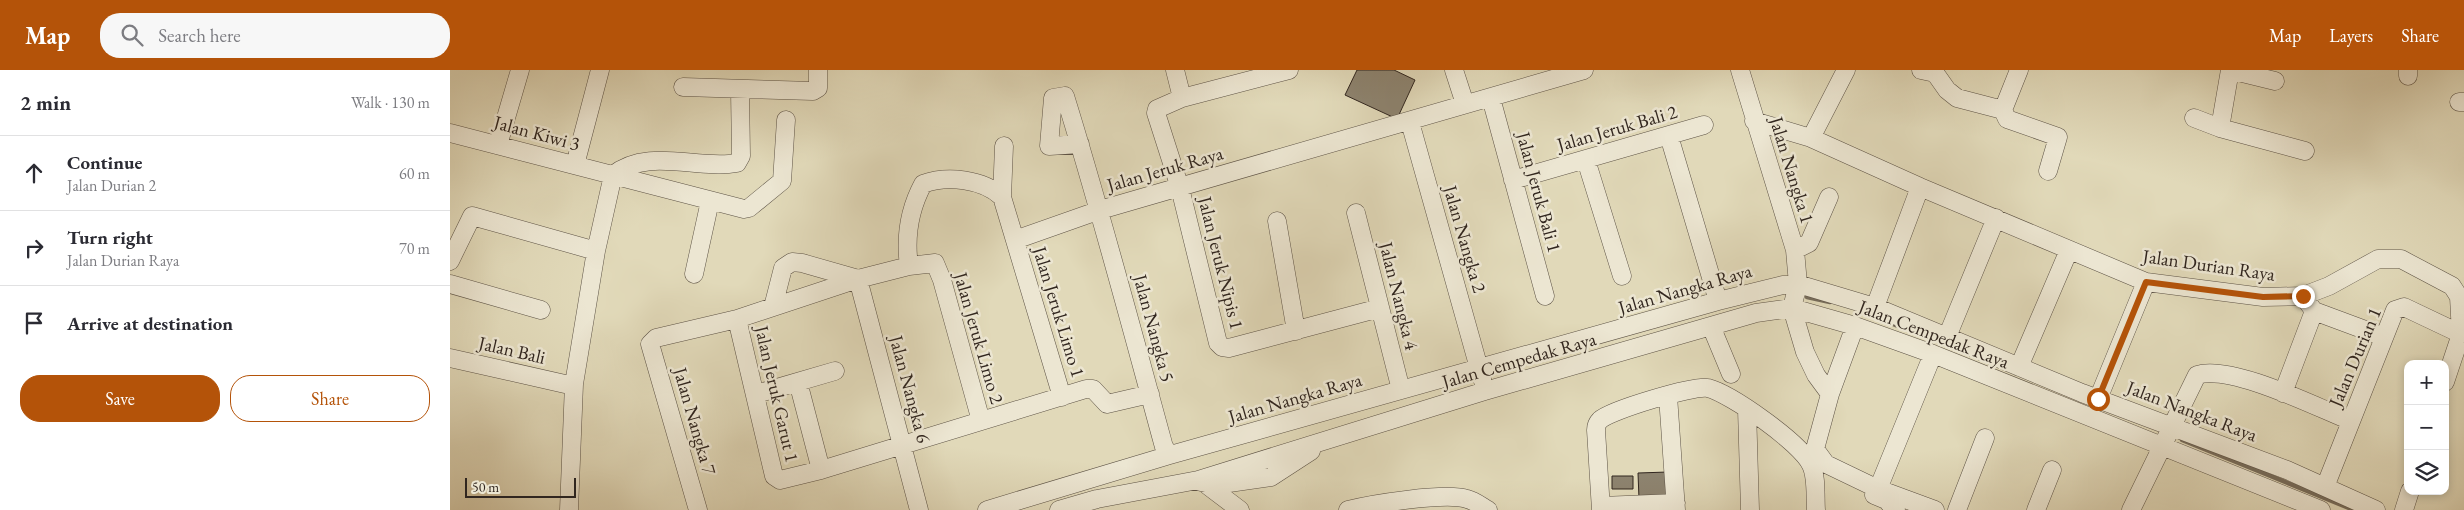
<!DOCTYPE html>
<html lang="en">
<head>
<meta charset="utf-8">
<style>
  body { margin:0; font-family:"EB Garamond",serif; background:#f7f7f7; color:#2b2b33 }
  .controls { position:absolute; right:15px; bottom:15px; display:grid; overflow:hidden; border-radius:10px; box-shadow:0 2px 8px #0003 }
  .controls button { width:45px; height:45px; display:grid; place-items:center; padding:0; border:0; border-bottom:1px solid #e1e1e2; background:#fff; color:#2b2b33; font:25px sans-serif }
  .scale { position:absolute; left:15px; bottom:12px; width:111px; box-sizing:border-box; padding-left:5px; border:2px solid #31261f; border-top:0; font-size:14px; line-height:18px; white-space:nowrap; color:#31261f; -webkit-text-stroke:4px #ece6d2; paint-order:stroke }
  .stop { position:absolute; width:15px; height:15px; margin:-11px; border:4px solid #b45309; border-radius:50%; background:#fff }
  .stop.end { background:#b45309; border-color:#fff; box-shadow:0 1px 5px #0008 }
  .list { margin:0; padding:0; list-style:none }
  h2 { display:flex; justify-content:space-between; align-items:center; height:65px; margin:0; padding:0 20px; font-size:21px }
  h2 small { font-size:16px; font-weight:400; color:#7c7c81 }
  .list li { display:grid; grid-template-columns:32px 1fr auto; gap:15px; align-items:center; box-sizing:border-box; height:75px; padding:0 20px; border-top:1px solid #e1e1e2 }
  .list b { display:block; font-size:19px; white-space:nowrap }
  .list p { margin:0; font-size:16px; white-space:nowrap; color:#7c7c81 }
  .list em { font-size:16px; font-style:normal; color:#7c7c81 }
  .actions { display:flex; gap:10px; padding:15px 20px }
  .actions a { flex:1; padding:11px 0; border:1px solid #b45309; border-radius:20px; text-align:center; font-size:18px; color:#b45309 }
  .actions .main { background:#b45309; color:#fff }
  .icon { flex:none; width:28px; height:28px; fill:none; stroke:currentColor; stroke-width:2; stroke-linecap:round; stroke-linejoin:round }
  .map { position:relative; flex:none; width:2014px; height:440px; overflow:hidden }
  header { display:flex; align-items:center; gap:30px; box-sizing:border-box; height:70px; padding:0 25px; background:#b45309; color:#fff }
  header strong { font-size:24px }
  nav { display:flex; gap:28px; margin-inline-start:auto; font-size:18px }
  .search { width:350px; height:45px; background:#f7f7f7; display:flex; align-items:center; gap:12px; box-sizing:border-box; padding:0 18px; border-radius:20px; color:#7c7c81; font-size:19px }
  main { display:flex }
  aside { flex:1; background:#fff }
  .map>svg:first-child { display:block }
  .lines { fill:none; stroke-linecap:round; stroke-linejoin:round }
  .stream { stroke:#776d5c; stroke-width:4.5 }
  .building { fill:#8d836f; stroke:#31261f }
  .minor-casing { stroke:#5d5346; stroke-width:19 }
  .minor { stroke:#ece6d2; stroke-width:18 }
  .route { stroke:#b45309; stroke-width:6 }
  .labels { text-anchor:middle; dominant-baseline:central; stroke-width:5; stroke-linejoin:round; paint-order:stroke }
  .street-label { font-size:19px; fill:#31261f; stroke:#ece6d2 }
</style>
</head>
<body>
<header>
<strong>Map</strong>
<div class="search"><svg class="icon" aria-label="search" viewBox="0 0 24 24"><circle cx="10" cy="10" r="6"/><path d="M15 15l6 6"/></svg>Search here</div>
<nav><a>Map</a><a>Layers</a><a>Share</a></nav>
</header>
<main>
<aside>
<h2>2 min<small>Walk · 130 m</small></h2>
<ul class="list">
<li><svg class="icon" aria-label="ahead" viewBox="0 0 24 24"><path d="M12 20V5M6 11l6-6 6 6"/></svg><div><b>Continue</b><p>Jalan Durian 2</p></div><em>60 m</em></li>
<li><svg class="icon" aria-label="right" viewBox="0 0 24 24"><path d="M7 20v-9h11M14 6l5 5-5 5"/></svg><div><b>Turn right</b><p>Jalan Durian Raya</p></div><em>70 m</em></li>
<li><svg class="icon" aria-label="arrive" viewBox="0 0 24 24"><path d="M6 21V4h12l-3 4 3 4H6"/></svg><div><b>Arrive at destination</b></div></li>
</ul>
<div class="actions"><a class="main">Save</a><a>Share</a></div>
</aside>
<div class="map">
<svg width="2014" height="440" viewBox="0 0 2014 440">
  <rect width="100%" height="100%" fill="#e1d9b9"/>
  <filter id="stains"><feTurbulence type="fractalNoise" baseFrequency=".004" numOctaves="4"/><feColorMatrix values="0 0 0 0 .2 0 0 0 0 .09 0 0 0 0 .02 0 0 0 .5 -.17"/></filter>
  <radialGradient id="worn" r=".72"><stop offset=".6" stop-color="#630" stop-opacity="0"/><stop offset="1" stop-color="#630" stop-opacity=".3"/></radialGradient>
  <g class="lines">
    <!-- stream -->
    <path class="stream" d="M1357,227L1380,232
      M1414,242L1455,259
      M1732,370L1904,440"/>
  </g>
  <!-- building -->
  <path class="building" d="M907,0H944L965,10L947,49L895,25Z
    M1218,402V428L1189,429L1188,403Z
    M1162,406H1183V419H1162Z"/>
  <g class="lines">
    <defs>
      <path id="minor" d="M725,0L732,28
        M839,0L732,28L707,39L706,43L730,118L768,273L772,277L779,278L930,238
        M1004,0L1015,34
        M1290,0L1345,180L1348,214L1342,238L1347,255L1355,282L1366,305L1380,324
        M1471,0L1485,3L1497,20L1507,28L1553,40
        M1569,0L1553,40L1557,49L1608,67L1598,101
        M1780,0L1770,58L1855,81
        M1780,0L1825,11
        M1958,0V6
        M233,17L363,21L368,18V0
        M1041,28L1095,226
        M2009,32H2014
        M1744,48L1770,58
        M1304,51L1361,68L1470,117L1696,212L1813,227L1853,226L1879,216L1928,189H1951L2002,216L2009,227L2011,264L1995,312
        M960,52L1032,309
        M0,63L294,139L299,138L332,111L336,50
        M1219,66L1268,231
        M1361,68L1396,0
        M630,74L599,76L603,28L615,26C651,142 682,260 714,377L720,385
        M48,75L70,0
        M1136,90L1172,206
        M125,95L150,0
        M1063,110L1254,55
        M552,127L554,76
        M906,143L951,320
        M827,151L846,261
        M565,170L650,140L1134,0
        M1345,180L1359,173L1379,127
        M0,191L22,146L146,181
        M459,196C455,167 459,140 473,114C497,105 533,109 552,127L612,327
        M244,204L260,131
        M0,214L91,240
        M1853,226L1864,241L1934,267
        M323,237L333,198L342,192L352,193L408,209L469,440
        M1425,237L1470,117
        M287,249L324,406L330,410L371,400L636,319H643L657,334L700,324
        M1261,256L1281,304
        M1405,256L1380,324L1365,379L1376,394L1428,419L1485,440
        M1497,267L1546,148
        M0,288L115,314
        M1569,297L1619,180
        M348,312L371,400
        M1833,323L1864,241
        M306,324L385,301
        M1218,326L1226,440
        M1648,329L1696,212
        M1297,339L1300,440
        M751,412L765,415L821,407L861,381
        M757,415L790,440
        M1875,417L1945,240L1954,237L2011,264
        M1428,419L1483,284
        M1424,425L1436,430L1446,440
        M1151,436L1226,433
        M119,440L124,314L146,181L163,105C198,77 247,100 287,93L291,86L290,20
        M248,440L200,274L206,268L287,249L408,209L459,196L485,193L492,210L531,351
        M537,440L720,385L1268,231L1333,215L1348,214L1425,237L1632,323L1837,400L1926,440
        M609,440L647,429L748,410L1035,321L1261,256L1306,243L1342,238L1405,256L1483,284L1871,440
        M898,440C921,434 996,422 1017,429C1025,431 1031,436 1038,440
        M1151,440L1146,360C1146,356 1147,353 1150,350C1161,340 1244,315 1258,318C1281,324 1351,373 1361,395C1367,407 1365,426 1366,440
        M1507,440L1535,368
        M1586,440L1602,400
        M1681,440L1747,305C1781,294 1866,337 1901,351
        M1954,440L1960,421"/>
    </defs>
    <!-- minor casing -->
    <use href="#minor" class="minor-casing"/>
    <!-- minor -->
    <use href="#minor" class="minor"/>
  </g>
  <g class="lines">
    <!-- route -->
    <path class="route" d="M1648,329L1696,212L1813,227L1853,226"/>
  </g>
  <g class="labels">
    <!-- street labels -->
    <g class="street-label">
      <text transform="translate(1167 58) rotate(-16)">Jalan Jeruk Bali 2</text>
      <text transform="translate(87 63) rotate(15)">Jalan Kiwi 3</text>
      <text transform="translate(715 99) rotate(-16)">Jalan Jeruk Raya</text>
      <text transform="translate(1342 100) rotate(73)">Jalan Nangka 1</text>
      <text transform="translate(1089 122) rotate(75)">Jalan Jeruk Bali 1</text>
      <text transform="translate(1015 169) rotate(74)">Jalan Nangka 2</text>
      <text transform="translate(771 193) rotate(76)">Jalan Jeruk Nipis 1</text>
      <text transform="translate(1759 195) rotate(8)">Jalan Durian Raya</text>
      <text transform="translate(1235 219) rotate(-16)">Jalan Nangka Raya</text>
      <text transform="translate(949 226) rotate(76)">Jalan Nangka 4</text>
      <text transform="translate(609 242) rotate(73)">Jalan Jeruk Limo 1</text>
      <text transform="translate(704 258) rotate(75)">Jalan Nangka 5</text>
      <text transform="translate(1484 264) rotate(21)">Jalan Cempedak Raya</text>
      <text transform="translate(529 268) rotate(74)">Jalan Jeruk Limo 2</text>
      <text transform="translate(62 280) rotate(13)">Jalan Bali</text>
      <text transform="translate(1905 287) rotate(-67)">Jalan Durian 1</text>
      <text transform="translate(1069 290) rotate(-16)">Jalan Cempedak Raya</text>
      <text transform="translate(460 319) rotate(75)">Jalan Nangka 6</text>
      <text transform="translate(327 324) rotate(77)">Jalan Jeruk Garut 1</text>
      <text transform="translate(845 328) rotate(-16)">Jalan Nangka Raya</text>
      <text transform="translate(1742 341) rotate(21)">Jalan Nangka Raya</text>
      <text transform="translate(245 351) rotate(74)">Jalan Nangka 7</text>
    </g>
  </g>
  <rect width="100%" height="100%" filter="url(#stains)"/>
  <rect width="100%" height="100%" fill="url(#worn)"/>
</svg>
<div class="controls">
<button>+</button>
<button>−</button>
<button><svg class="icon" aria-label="layers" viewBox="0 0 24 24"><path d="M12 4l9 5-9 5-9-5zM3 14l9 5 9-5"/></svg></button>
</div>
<div class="scale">50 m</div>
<div class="stop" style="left:1648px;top:329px"></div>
<div class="stop end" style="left:1853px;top:226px"></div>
</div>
</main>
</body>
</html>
